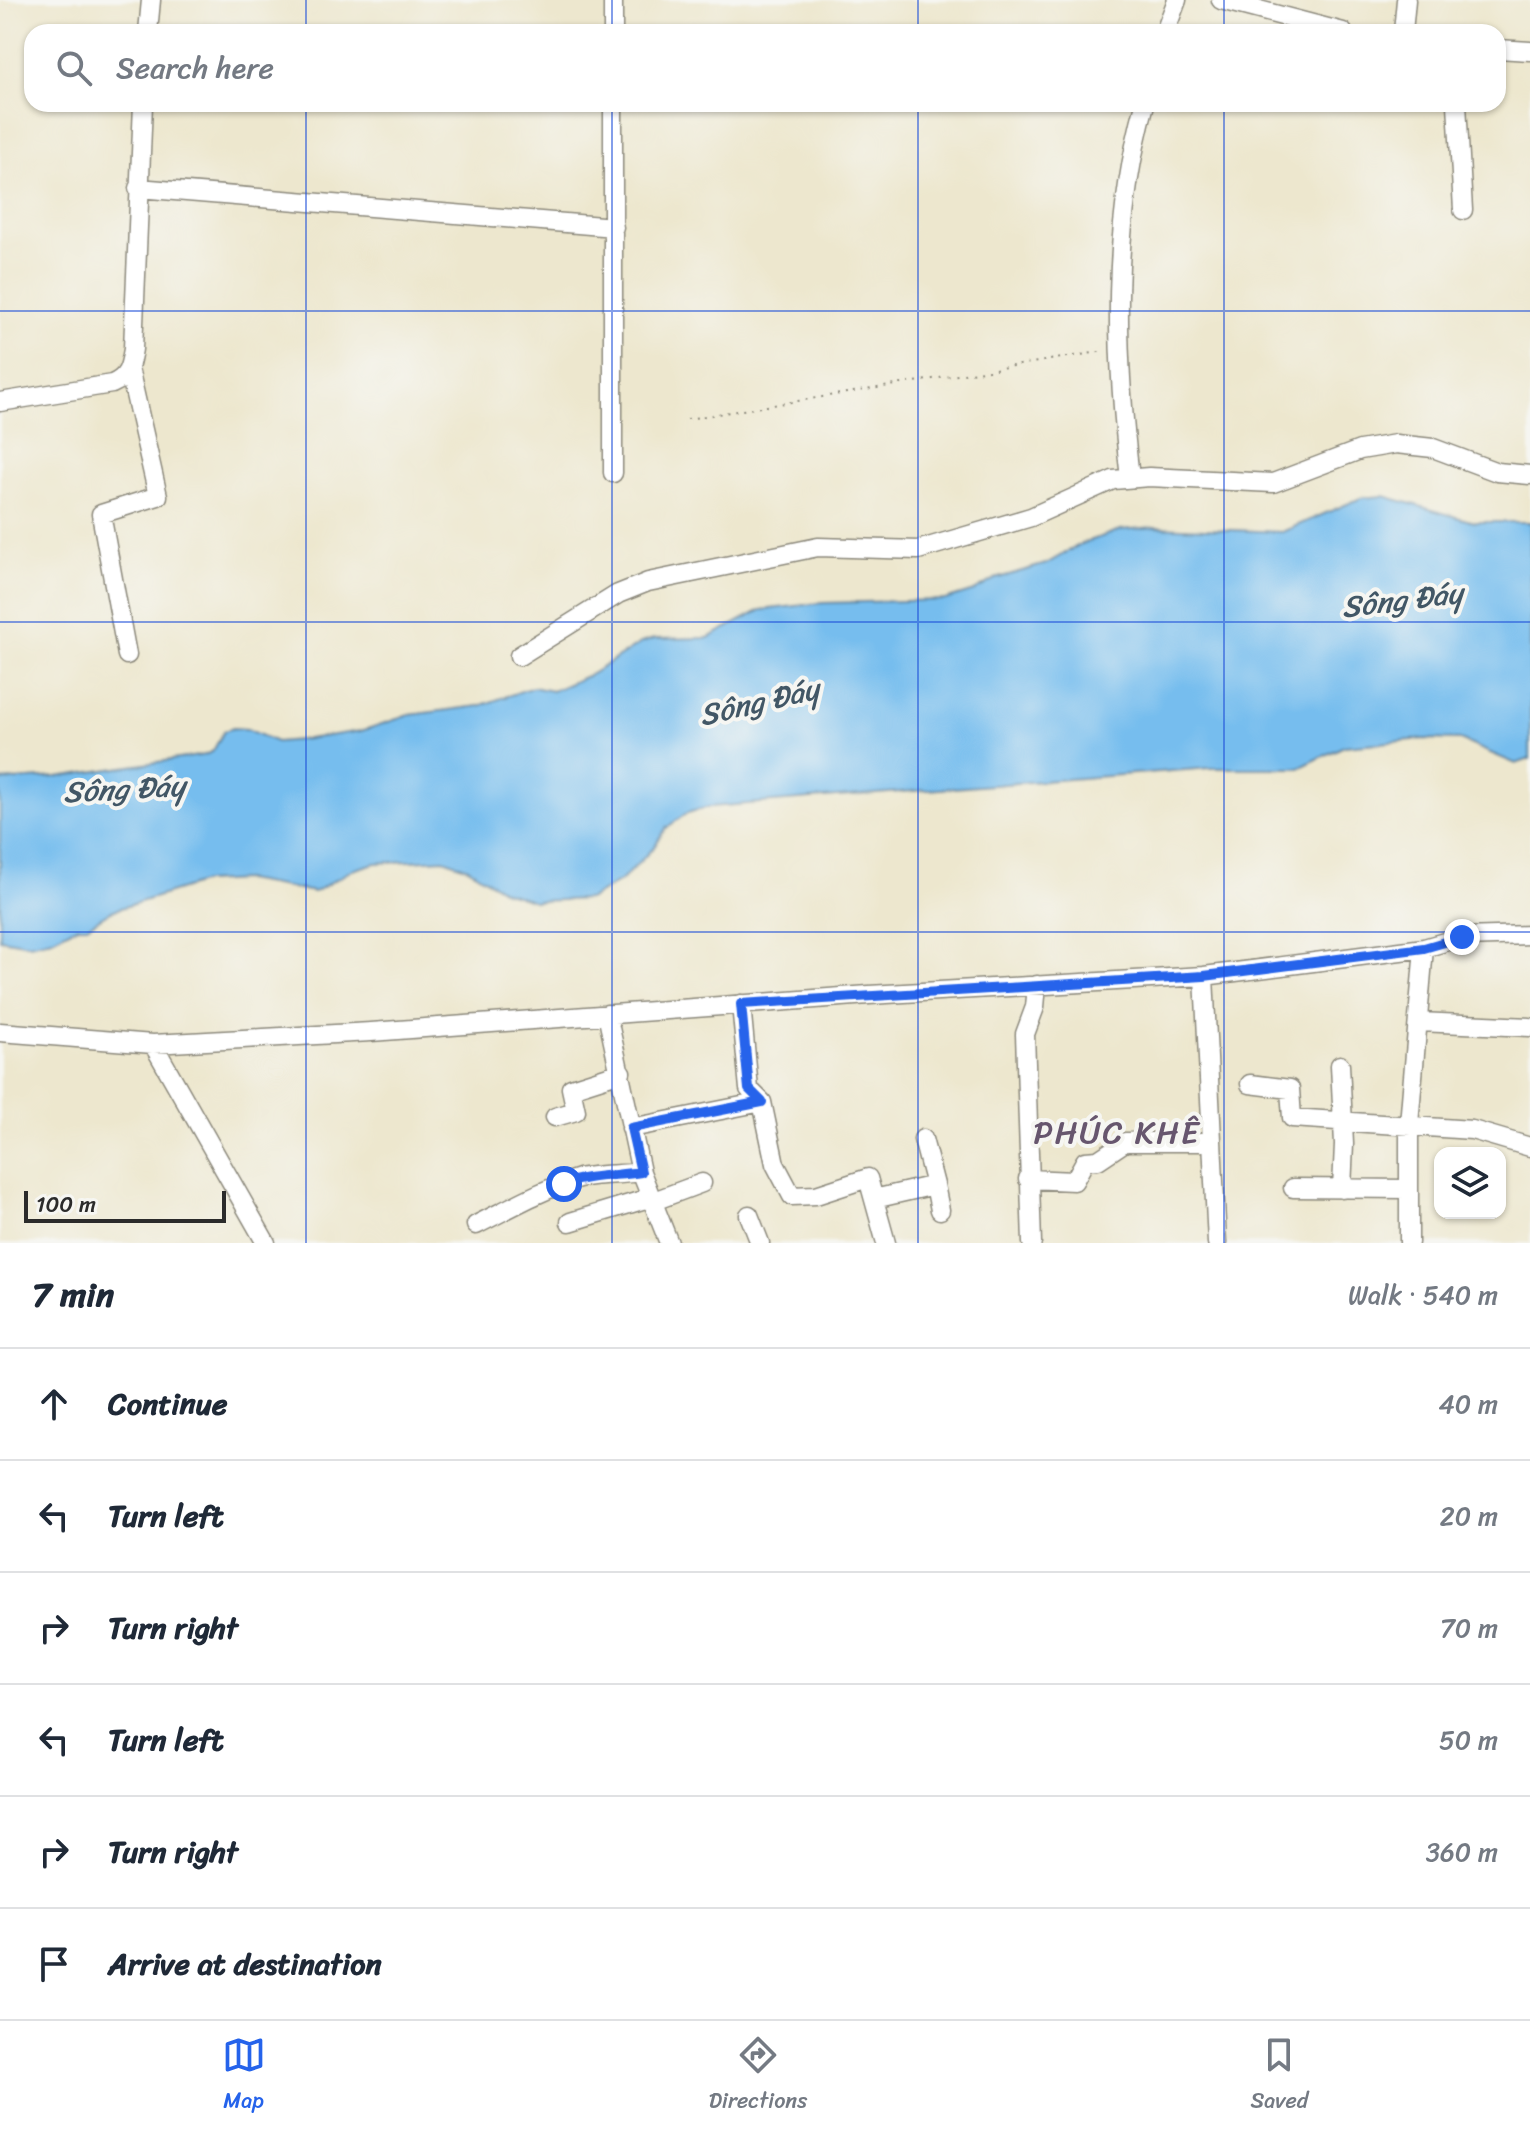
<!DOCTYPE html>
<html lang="en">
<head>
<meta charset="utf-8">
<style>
  body { margin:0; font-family:Sriracha,sans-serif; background:#f2f2f3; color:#1f2937 }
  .controls { position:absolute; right:24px; bottom:24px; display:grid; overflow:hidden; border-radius:16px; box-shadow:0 2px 6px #0004 }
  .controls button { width:72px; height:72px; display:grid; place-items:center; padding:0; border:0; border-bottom:2px solid #e0e1e3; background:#fff; color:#1f2937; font:40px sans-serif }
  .scale { position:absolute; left:24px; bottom:20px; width:202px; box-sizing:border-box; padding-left:8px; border:4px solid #2b2b2b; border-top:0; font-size:22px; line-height:28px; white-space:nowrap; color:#2b2b2b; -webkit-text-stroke:6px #f6f6f2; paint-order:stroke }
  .stop { position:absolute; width:24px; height:24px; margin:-18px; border:6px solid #2563eb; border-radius:50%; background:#fff }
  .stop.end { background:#2563eb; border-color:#fff; box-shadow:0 2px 8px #0008 }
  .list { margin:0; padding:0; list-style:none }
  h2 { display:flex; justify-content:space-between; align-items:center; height:104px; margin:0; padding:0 32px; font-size:34px }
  h2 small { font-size:26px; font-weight:400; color:#747a83 }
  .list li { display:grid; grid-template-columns:52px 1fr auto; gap:24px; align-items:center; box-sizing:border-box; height:112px; padding:0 32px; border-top:2px solid #e0e1e3 }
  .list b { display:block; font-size:30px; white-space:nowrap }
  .list em { font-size:26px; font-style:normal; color:#747a83 }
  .icon { flex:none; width:44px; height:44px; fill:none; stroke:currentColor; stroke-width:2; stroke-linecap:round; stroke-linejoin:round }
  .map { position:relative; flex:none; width:1530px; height:1243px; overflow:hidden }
  .search { position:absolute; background:#fff; box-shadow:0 2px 6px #0004; left:24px; right:24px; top:24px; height:88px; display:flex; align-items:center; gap:20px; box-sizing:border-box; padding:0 28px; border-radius:24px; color:#747a83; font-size:30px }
  .sheet { height:776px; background:#fff }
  nav { display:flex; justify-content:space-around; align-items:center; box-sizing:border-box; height:112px; border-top:2px solid #e0e1e3; background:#fff; font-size:22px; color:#747a83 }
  nav a { display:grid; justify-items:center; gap:4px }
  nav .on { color:#2563eb }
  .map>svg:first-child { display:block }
  .water { fill:#76bdee; stroke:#50748c; stroke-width:2 }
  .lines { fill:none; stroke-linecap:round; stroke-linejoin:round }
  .minor-casing { stroke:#8c897c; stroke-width:21 }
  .path { stroke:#8c897c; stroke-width:2; stroke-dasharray:2 6; stroke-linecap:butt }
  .minor { stroke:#fff; stroke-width:18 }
  .route { stroke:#2563eb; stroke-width:10 }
  .grid { fill:none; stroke:#1d4ed8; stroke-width:2; stroke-opacity:0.55 }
  .labels { text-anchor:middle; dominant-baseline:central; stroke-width:8; stroke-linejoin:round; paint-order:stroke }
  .water-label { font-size:30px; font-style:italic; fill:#425766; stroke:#f6f6f2 }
  .quarter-label { font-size:32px; letter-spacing:2px; fill:#67566e; stroke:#f6f6f2 }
</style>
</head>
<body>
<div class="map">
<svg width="1530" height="1243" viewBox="0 0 1530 1243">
  <rect width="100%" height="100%" fill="#f6f6f2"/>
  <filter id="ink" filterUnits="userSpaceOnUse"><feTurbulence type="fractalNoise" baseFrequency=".0125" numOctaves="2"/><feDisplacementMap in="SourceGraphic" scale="16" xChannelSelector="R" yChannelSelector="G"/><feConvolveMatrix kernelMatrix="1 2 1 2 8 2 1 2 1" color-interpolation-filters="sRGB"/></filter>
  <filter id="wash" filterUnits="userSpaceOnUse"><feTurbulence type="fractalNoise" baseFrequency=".006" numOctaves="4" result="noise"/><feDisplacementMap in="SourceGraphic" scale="32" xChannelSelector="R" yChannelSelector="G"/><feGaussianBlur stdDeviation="1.8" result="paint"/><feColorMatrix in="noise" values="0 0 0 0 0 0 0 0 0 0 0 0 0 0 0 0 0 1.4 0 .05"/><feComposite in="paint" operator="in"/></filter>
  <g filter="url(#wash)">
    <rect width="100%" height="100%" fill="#ede7ce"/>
    <!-- water -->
    <path class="water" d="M1384,496L1474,522H1530V759L1516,764L1460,740L1424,739L1344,746L1299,768H1211L709,807L687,813L665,829L654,847L623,879L590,899L534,901L504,891L468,868L444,859L375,863L352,870L314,892L245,880L204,882L111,911L87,926H77L52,939L29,944L0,939V781L57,777L205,755L213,751L224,731L233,728L247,729L276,742L300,740L361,731L409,715L479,706L533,687L552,691L591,674L641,643L654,639L708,638L761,610L822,603L945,600L974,591L995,579L1046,564L1081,544L1120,530L1155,527L1282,532L1361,498Z"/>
  </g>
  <g filter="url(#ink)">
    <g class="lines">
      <defs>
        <path id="minor" d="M613,0V32
          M1221,0L1343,32
          M148,32L151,0
          M1165,32L1177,0
          M1403,32L1406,0
          M1498,49L1530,51
          M613,104V473
          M1457,104L1463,210
          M138,188L614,227
          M0,402L112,384C129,377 130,366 133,349L143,104
          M1130,478C1115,352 1111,227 1145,104
          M127,655L101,514L158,496L129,368
          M519,656L618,594L648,582L818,547L918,550L1031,517L1113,480L1149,477L1273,483L1360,450L1396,444L1433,448L1497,472L1530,475
          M1204,976L1217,1243
          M741,1004L749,1089L762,1102L775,1164L792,1196L816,1195L868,1178L886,1243
          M607,1014L641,1172L669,1243
          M1419,1022L1530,1027
          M0,1032L153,1044L371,1032L869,995L1204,976L1424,948L1462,937L1530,935
          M153,1044L266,1243
          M1340,1065L1344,1144L1342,1189
          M1250,1084L1290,1089L1292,1118L1472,1130L1530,1147
          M555,1117L576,1111L571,1088L621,1072
          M631,1128L762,1102
          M923,1139L935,1185
          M1028,1179L1074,1181L1085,1161L1098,1160L1125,1142H1212
          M1293,1188L1407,1189
          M874,1199L935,1185L940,1210
          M651,1202L702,1183
          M749,1215L760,1243
          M570,1222L649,1198
          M476,1225C510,1208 543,1189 579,1178C594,1174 622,1175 641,1172
          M1032,1243L1025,1034L1035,1007L1037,985
          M1409,1243V1124L1424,948"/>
      </defs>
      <!-- minor casing -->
      <use href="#minor" class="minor-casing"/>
      <!-- path -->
      <path class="path" d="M687,419L1105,351"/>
      <!-- minor -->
      <use href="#minor" class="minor"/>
    </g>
  </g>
  <g class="lines" filter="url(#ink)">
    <!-- route -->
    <path class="route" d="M564,1184C589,1175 615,1176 641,1172L631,1128L762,1102L749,1089L741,1004L1204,976L1424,948L1462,937"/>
  </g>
  <!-- grid -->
  <path class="grid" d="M306,0V32M612,0V32M918,0V32M1224,0V32M306,104V1243M612,104V1243M918,104V1243M1224,104V1243M0,311H1530M0,622H1530M0,932H1530"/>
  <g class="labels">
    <!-- water labels -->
    <g class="water-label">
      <text transform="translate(1402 600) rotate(-7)">Sông Đáy</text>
      <text transform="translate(759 702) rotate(-13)">Sông Đáy</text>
      <text transform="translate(124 789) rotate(-3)">Sông Đáy</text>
    </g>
    <!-- quarter labels -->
    <g class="quarter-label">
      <text x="1117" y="1132">PHÚC KHÊ</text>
    </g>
  </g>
</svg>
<div class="controls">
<button><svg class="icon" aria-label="layers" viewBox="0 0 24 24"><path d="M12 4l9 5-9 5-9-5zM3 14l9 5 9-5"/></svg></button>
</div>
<div class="scale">100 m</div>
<div class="stop" style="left:564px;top:1184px"></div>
<div class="stop end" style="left:1462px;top:937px"></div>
<div class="search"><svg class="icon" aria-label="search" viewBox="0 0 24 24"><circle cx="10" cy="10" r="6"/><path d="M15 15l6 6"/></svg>Search here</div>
</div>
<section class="sheet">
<h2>7 min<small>Walk · 540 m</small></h2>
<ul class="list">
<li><svg class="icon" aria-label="ahead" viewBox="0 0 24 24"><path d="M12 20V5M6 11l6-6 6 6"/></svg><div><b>Continue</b></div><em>40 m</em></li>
<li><svg class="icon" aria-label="left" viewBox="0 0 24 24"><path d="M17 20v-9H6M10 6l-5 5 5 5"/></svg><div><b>Turn left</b></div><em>20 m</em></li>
<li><svg class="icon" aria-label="right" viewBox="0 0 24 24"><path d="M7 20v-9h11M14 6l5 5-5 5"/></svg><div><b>Turn right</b></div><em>70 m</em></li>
<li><svg class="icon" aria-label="left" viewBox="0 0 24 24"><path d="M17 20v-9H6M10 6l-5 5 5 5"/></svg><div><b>Turn left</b></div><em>50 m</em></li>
<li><svg class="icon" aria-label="right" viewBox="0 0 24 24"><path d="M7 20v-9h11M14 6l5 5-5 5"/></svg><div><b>Turn right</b></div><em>360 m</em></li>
<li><svg class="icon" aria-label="arrive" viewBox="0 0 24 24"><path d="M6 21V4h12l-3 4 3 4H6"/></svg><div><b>Arrive at destination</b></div></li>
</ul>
</section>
<nav>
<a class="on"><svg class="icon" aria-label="map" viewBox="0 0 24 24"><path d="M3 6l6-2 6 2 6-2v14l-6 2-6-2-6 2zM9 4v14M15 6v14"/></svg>Map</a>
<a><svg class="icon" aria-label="directions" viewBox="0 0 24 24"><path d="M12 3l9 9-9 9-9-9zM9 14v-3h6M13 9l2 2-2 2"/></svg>Directions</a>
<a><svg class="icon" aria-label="saved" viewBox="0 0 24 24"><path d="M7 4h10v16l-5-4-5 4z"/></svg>Saved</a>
</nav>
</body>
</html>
